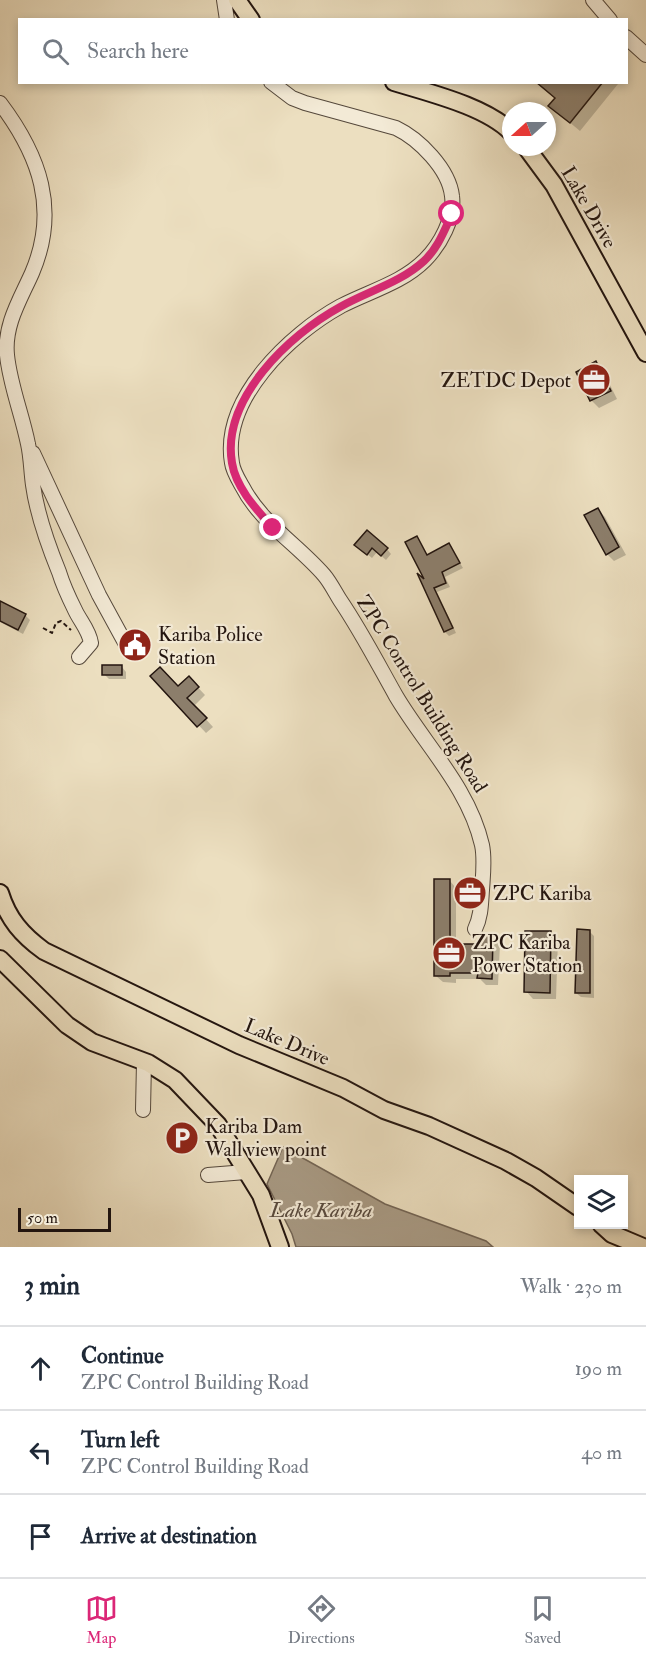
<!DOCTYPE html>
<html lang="en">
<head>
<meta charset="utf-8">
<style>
  body { margin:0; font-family:"IM FELL Double Pica",serif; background:#f6f6f7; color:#1f2937 }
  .controls { position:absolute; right:18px; bottom:18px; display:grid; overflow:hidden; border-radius:0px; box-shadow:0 3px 9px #0003 }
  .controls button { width:54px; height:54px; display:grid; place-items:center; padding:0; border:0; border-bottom:2px solid #e0e1e3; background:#fff; color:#1f2937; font:30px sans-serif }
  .compass { position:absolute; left:502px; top:102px; width:54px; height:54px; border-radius:50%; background:#fff; box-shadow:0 3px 9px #0003; rotate:249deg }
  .scale { position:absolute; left:18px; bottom:15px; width:93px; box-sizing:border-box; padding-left:6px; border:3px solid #23150f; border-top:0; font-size:16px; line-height:21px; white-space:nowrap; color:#23150f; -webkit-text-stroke:4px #f3ead6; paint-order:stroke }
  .stop { position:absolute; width:18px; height:18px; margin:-14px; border:4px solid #db2777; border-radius:50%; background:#fff }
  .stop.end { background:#db2777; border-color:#fff; box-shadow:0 2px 6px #0008 }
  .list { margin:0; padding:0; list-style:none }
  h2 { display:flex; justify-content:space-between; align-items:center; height:78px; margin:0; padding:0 24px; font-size:26px }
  h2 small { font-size:20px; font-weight:400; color:#747a83 }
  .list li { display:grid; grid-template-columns:39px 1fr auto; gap:18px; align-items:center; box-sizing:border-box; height:84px; padding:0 24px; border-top:2px solid #e0e1e3 }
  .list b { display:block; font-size:22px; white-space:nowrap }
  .list p { margin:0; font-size:20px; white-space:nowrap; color:#747a83 }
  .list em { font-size:20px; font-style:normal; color:#747a83 }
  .icon { flex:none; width:33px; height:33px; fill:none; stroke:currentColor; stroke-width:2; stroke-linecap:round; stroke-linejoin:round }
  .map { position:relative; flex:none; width:646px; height:1247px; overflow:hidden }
  .search { position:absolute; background:#fff; box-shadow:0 3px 9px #0003; left:18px; right:18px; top:18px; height:66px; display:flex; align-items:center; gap:15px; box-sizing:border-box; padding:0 21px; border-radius:0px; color:#747a83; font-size:22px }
  .sheet { height:330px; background:#fff }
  nav { display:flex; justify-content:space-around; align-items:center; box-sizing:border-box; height:84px; border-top:2px solid #e0e1e3; background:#fff; font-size:16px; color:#747a83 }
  nav a { display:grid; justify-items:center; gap:3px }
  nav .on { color:#db2777 }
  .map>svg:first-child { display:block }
  .water { fill:#a89a84; stroke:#736555; stroke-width:1.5 }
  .shadow { fill:#0003 }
  .building { fill:#8c7e6b; stroke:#23150f; stroke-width:1.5 }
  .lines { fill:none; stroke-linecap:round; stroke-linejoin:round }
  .minor-casing { stroke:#55483b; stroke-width:16 }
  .major-casing { stroke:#23150f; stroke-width:20 }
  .path { stroke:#23150f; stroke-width:2; stroke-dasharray:4.5 3; stroke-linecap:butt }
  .minor { stroke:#f3ead6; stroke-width:14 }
  .major { stroke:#ecdfc0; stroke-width:16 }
  .route { stroke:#db2777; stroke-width:8 }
  .labels { text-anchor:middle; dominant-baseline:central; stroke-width:4.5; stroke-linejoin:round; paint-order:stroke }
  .street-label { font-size:20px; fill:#23150f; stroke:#f3ead6 }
  .poi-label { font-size:20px; fill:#23150f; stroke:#f3ead6; text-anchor:start }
  .water-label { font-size:21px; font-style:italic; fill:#584a3e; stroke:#f3ead6 }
</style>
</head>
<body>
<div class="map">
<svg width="646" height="1247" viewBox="0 0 646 1247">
  <rect width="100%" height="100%" fill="#ecdfc0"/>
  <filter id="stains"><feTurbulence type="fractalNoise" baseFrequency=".00333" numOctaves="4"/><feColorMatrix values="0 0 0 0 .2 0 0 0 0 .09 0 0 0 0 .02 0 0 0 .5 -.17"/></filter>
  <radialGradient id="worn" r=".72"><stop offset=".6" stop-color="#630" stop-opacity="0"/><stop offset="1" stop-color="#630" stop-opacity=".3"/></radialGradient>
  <!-- water -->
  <path class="water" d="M283,1147L385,1204L486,1241L493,1247H296L292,1234L267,1184Z"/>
  <!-- shadow -->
  <path class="shadow" d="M535,82H616L618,84L580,131L550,106L556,99Z
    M596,363L603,371L617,399L599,408L591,400L578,372Z
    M598,509L605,517L626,555L614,561L607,554Z
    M417,537L428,556L449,545L463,568L445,577L450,587L437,592L456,633L449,636L445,632L429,585Z
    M356,545L387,549L391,554L386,560L377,552L372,558Z
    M0,608L25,615L30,620L23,634L0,622Z
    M122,667L126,672V679H109L104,674Z
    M152,676L178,688L189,678L205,695L194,706L213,727L206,733Z
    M450,881L456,888V946H480L493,937L500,944L498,985H486L480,979H456V983L443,982L436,976Z
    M589,931L594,936V998L581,997L576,993Z
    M550,933L558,940L556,999H533L526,991Z"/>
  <!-- building -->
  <path class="building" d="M536,82H603L570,123L548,106L555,98Z
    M596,361L611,391L590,401L576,372Z
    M598,508L619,547L606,555L584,515Z
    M367,530L388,548L381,556L372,548L367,555L354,545Z
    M417,536L427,555L449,543L460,563L442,572L446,583L434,588L453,628L444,632L417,573L424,579L405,542Z
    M0,601L26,614L18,630L0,621Z
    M102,665H122V675H102Z
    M160,667L178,686L189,676L199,687L187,698L207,718L197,727L150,676Z
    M434,879H450V944H479L481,935L493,936L492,979L477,978L478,973H450V976H434Z
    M577,929L590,930V993H575Z
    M525,931H551L550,993L524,992Z"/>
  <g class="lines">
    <defs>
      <path id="minor" d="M224,0L227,20
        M593,0L610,20
        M626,37L646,55
        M271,82L292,98L305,103L396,128C419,139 449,169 452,196C455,218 440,245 425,260C402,283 370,291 341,306C290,334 221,399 232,463C233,471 238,479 242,486C261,523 297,544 324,575C330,582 335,592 340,600C361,631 378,664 396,696C425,745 469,788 482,845C485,859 483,875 482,890C481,904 481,917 475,929
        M0,103C40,156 59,210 32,273C20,300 4,325 7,355C10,385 22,414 28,444C31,457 31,471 33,485C37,514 48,545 59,572C63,585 69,598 75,610C80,621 89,630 91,643L79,657
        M33,453L99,595L129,650
        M143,1110L144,1062
        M208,1175L246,1172"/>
      <path id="major" d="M237,0L251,20
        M394,82C429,93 485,106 511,132
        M526,147L554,185L646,353
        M0,893C8,919 22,935 44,951L239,1045L343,1088L384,1110L429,1126L506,1161L536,1178L578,1207
        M0,959L67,1025L92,1042L148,1063L175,1080L218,1125L261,1195L280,1247
        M601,1224L612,1234L643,1247"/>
    </defs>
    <!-- minor casing -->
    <use href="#minor" class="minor-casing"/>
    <!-- major casing -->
    <use href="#major" class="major-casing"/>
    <!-- path -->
    <path class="path" d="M43,628L52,633L56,623L61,621L71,630"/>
    <!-- minor -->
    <use href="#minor" class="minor"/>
    <!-- major -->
    <use href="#major" class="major"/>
  </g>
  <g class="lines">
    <!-- route -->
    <path class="route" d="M273,528C257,510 236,488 232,463C221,399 289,335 340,307C368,291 400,283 424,261C438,248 444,231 452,214"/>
  </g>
  <!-- icons -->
  <defs>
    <symbol id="office-disc" viewBox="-11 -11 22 22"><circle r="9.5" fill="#8f2418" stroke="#f3ead6"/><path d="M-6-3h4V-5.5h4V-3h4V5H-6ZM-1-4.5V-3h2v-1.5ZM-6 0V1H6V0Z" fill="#fff"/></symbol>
    <symbol id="civic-disc" viewBox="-11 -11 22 22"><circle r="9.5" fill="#8f2418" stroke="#f3ead6"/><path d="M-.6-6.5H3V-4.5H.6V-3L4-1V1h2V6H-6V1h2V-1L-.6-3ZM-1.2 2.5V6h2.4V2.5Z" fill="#fff"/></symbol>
    <symbol id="parking-disc" viewBox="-11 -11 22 22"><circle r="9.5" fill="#8f2418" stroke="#f3ead6"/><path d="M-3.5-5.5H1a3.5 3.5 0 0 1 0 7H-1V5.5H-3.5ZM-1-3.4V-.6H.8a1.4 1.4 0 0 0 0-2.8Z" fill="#fff"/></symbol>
  </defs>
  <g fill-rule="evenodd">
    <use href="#office-disc" x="575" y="361" width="38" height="38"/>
    <use href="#civic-disc" x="116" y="626" width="38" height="38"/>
    <use href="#office-disc" x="451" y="874" width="38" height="38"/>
    <use href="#office-disc" x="430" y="934" width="38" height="38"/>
    <use href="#parking-disc" x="163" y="1119" width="38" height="38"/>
  </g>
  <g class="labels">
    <!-- street labels -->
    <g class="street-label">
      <text transform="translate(589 207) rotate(60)">Lake Drive</text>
      <text transform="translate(422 694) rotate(58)">ZPC Control Building Road</text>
      <text transform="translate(287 1042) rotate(23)">Lake Drive</text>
    </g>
    <!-- poi labels -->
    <g class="poi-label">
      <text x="571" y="380" text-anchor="end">ZETDC Depot</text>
      <text x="158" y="634">Kariba Police<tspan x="158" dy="23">Station</tspan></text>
      <text x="493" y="893">ZPC Kariba</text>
      <text x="472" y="942">ZPC Kariba<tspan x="472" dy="23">Power Station</tspan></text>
      <text x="205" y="1126">Kariba Dam<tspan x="205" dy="23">Wall view point</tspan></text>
    </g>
    <!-- water labels -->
    <g class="water-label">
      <text x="321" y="1210">Lake Kariba</text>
    </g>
  </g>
  <rect width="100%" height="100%" filter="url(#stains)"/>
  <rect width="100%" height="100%" fill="url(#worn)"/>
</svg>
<div class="controls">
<button><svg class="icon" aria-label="layers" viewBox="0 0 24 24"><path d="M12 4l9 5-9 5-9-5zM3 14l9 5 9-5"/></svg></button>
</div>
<svg class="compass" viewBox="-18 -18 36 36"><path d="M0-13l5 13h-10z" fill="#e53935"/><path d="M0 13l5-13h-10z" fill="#747a83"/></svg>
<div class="scale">50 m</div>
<div class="stop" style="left:452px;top:214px"></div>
<div class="stop end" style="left:273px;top:528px"></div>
<div class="search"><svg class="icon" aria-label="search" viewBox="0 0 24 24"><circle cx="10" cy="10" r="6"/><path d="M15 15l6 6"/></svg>Search here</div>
</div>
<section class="sheet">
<h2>3 min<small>Walk · 230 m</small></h2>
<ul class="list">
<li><svg class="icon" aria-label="ahead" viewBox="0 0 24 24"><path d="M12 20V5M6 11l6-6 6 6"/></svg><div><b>Continue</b><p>ZPC Control Building Road</p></div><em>190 m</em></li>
<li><svg class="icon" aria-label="left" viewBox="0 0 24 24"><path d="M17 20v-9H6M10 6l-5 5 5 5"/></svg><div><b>Turn left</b><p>ZPC Control Building Road</p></div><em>40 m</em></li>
<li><svg class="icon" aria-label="arrive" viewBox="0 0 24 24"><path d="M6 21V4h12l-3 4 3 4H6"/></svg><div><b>Arrive at destination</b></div></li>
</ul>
</section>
<nav>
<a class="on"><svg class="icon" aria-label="map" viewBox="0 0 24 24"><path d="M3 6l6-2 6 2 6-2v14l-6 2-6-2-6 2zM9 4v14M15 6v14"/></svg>Map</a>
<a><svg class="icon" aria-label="directions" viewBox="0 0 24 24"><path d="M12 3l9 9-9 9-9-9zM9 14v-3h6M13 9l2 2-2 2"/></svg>Directions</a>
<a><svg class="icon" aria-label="saved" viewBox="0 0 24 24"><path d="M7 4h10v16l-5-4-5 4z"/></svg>Saved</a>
</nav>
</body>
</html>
